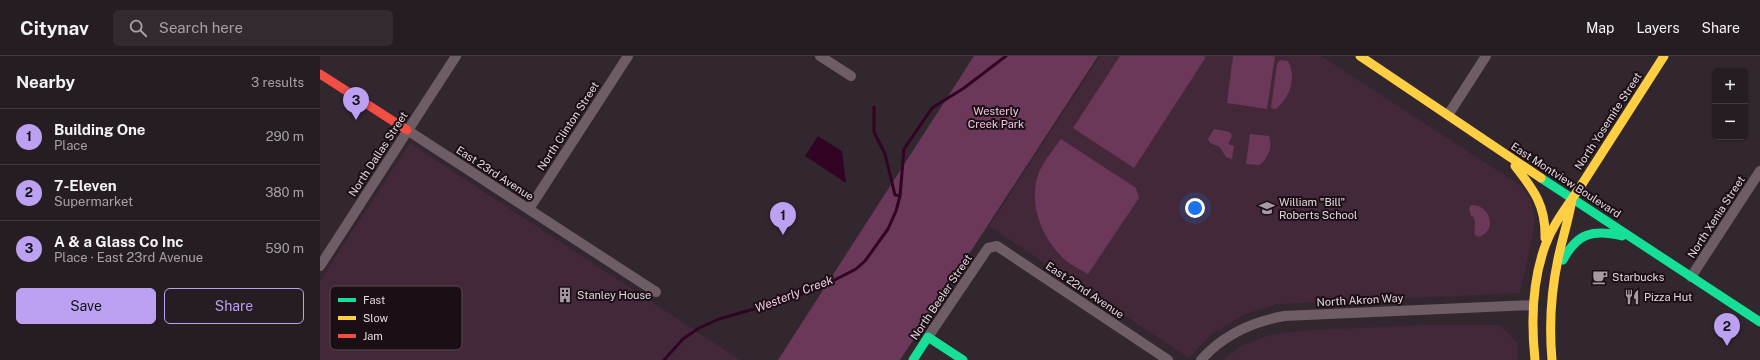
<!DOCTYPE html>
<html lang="en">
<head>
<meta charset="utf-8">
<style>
  body { margin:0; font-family:"Public Sans",sans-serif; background:#322a30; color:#f1f3f6 }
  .controls { position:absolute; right:12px; top:12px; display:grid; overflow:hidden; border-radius:6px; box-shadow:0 1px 3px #0004 }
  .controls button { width:36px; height:36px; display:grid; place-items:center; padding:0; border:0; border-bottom:1px solid #423b41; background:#261d23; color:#f1f3f6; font:20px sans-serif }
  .you { position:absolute; left:875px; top:152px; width:14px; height:14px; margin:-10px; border:3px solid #fff; border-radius:50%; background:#1a73e8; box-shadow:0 0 0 6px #1a73e833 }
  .badge { display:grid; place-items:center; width:26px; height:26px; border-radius:50%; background:#bca0f2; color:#111; font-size:13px; font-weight:700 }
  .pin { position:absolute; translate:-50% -33px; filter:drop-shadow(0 1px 2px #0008) }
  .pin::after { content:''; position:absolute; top:21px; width:14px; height:12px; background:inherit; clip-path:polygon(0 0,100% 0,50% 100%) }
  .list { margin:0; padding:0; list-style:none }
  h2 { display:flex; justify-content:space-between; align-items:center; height:52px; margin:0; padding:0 16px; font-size:17px }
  h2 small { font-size:13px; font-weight:400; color:#a4a2a6 }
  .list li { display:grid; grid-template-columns:26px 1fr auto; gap:12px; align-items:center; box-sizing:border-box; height:56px; padding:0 16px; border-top:1px solid #423b41 }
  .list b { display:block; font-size:15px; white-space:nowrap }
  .list p { margin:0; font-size:13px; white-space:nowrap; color:#a4a2a6 }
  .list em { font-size:13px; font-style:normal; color:#a4a2a6 }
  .actions { display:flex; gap:8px; padding:12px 16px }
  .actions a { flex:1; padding:9px 0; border:1px solid #bca0f2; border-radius:6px; text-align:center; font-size:14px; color:#bca0f2 }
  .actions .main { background:#bca0f2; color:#111 }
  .icon { flex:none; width:22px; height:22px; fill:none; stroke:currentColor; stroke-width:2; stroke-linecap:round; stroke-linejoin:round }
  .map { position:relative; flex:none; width:1440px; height:304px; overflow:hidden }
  header { display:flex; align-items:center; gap:24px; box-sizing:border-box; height:56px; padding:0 20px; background:#261d23; border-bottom:1px solid #423b41 }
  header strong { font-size:19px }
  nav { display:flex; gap:22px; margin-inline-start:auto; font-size:14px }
  .search { width:280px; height:36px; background:#322a30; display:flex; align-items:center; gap:10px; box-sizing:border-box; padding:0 14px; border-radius:6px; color:#a4a2a6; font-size:15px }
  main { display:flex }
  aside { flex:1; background:#261d23 }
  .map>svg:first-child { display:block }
  .built { fill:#432839 }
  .green { fill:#6c385a }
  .water { fill:#320424 }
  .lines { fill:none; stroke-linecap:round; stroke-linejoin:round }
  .stream { stroke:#320424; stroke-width:3 }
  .street { stroke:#6e5d67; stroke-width:10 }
  .fast { stroke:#16e098; stroke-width:9 }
  .slow { stroke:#ffcf43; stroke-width:9 }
  .jam { stroke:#f24e42; stroke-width:9 }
  .labels { text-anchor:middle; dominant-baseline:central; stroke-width:4; stroke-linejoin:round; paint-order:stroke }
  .park-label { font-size:11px; fill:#f5c8e3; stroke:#190f15 }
  .street-label { font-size:11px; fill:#e7d8e0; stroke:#190f15 }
  .poi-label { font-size:11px; fill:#e7d8e0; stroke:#190f15; text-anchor:start }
  .water-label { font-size:12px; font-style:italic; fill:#f8cbe5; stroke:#190f15 }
  .key { fill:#190f15; stroke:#574b52; stroke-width:1 }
  .key-label { font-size:11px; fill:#e7d8e0 }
</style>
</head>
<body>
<header>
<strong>Citynav</strong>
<div class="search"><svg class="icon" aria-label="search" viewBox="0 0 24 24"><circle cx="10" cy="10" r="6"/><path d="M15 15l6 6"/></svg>Search here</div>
<nav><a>Map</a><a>Layers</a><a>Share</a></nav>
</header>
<main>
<aside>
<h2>Nearby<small>3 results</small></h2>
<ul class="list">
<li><span class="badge">1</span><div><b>Building One</b><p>Place</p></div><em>290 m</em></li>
<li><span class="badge">2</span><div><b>7-Eleven</b><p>Supermarket</p></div><em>380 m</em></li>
<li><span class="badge">3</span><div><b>A &amp; a Glass Co Inc</b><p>Place · East 23rd Avenue</p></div><em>590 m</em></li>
</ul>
<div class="actions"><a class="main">Save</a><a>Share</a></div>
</aside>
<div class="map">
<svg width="1440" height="304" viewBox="0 0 1440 304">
  <rect width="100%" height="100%" fill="#33272f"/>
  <!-- built -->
  <path class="built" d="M780,0H1001L1201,130L1210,143L1215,162L1213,178L1200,237L958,248L925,258L892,278L869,302L669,170Z
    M90,87L420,304H0V225Z
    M1109,269H1179L1197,286V304H903L921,290L950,279L991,274Z"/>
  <!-- green -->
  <path class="green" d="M654,0H778L580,304H458Z
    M800,0H883L886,1L814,112L753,72Z
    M913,0H955L947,53L907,47Z
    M960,4L968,5C977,22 970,41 956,53L951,52L957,8Z
    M894,73L910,76L912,80L908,88L914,90L912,103L906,101L900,91L890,87L888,83Z
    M930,78L949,80C953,91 948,103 939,109L926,108Z
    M741,83L816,132L819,142L768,218C759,213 747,207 740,199C720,178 708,145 719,116C724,105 734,93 741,83Z
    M1151,149C1169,148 1179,173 1159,181L1155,179C1153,172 1157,167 1153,160H1151L1149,152Z"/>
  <!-- water -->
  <path class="water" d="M498,80L522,95L526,127L485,100Z"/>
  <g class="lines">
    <!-- stream -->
    <path class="stream" d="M554,51V76L565,98L575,139L580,140
      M344,304L363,283L379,272L399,263L455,247L499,232L536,213L545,205L568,173L576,155L580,140L584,93L612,52L644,32L686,0"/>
    <!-- street -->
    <path class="street" d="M500,0L531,20
      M1128,59L1166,0
      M87,74L336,236
      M209,153L308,0
      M0,210L136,0
      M1371,221L1440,115
      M608,281L668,192L677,190L848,304
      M881,304C903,279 932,266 964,260L1213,249"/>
    <!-- fast -->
    <path class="fast" d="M1221,122L1440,266
      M1243,204C1257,177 1273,173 1302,180
      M593,304L608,281L643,304"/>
    <!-- slow -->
    <path class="slow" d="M1040,0L1221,122
      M1195,110C1214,134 1226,150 1225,182
      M1215,304C1211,266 1212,226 1225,190C1234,165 1250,147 1264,125C1290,84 1317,42 1344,0
      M1232,304C1229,270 1231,236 1238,203C1242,183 1249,163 1252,143"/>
    <!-- jam -->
    <path class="jam" d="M0,18L87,74"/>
  </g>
  <!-- icons -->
  <defs>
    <symbol id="school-bare" viewBox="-9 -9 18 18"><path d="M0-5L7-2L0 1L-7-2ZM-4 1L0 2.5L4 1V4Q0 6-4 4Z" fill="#a89aa2" stroke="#190f15" stroke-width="2.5" paint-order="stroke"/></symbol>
    <symbol id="cafe-bare" viewBox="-9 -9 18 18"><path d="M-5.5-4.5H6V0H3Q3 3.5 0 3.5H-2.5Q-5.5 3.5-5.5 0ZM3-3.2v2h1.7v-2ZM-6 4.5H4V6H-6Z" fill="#a89aa2" stroke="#190f15" stroke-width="2.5" paint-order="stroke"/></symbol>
    <symbol id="building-bare" viewBox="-9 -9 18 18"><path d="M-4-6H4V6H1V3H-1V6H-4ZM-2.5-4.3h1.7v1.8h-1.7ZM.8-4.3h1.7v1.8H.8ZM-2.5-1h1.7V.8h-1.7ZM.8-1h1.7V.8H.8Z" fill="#a89aa2" stroke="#190f15" stroke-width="2.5" paint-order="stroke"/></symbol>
    <symbol id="restaurant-bare" viewBox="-9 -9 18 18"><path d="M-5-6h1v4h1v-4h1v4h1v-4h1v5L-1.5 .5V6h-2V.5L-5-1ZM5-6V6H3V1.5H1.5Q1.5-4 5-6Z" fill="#a89aa2" stroke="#190f15" stroke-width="2.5" paint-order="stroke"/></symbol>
  </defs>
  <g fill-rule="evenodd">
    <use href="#school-bare" x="936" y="141" width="22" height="22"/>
    <use href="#cafe-bare" x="1269" y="210" width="22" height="22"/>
    <use href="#building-bare" x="234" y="228" width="22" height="22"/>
    <use href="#restaurant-bare" x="1301" y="230" width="22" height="22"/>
  </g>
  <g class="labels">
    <!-- park labels -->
    <g class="park-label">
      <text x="676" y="55">Westerly<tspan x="676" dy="13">Creek Park</tspan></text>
    </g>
    <!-- street labels -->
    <g class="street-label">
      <text transform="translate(1288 65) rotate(-57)">North Yosemite Street</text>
      <text transform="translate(248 70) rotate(-57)">North Clinton Street</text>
      <text transform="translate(58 98) rotate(-57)">North Dallas Street</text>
      <text transform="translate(175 117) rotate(33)">East 23rd Avenue</text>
      <text transform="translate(1246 124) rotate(33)">East Montview Boulevard</text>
      <text transform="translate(1396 161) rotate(-57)">North Xenia Street</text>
      <text transform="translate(765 234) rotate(34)">East 22nd Avenue</text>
      <text transform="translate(621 241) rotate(-56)">North Beeler Street</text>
      <text transform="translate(1040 244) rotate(-3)">North Akron Way</text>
    </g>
    <!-- poi labels -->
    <g class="poi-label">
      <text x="959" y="146">William "Bill"<tspan x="959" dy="13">Roberts School</tspan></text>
      <text x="1292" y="221">Starbucks</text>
      <text x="257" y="239">Stanley House</text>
      <text x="1324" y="241">Pizza Hut</text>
    </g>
    <!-- water labels -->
    <g class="water-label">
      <text transform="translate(474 238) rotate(-21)">Westerly Creek</text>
    </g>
  </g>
  <!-- legend -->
  <rect x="10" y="230" width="132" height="64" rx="6" class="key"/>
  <rect x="18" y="242" width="18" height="4" fill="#16e098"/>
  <rect x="18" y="260" width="18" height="4" fill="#ffcf43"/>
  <rect x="18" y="278" width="18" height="4" fill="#f24e42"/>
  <g class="key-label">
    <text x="43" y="248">Fast</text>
    <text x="43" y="266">Slow</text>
    <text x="43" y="284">Jam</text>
  </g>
</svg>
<div class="controls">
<button>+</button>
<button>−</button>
</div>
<div class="you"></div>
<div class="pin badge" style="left:463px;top:179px">1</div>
<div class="pin badge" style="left:1407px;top:290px">2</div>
<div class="pin badge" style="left:36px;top:64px">3</div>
</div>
</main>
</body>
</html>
